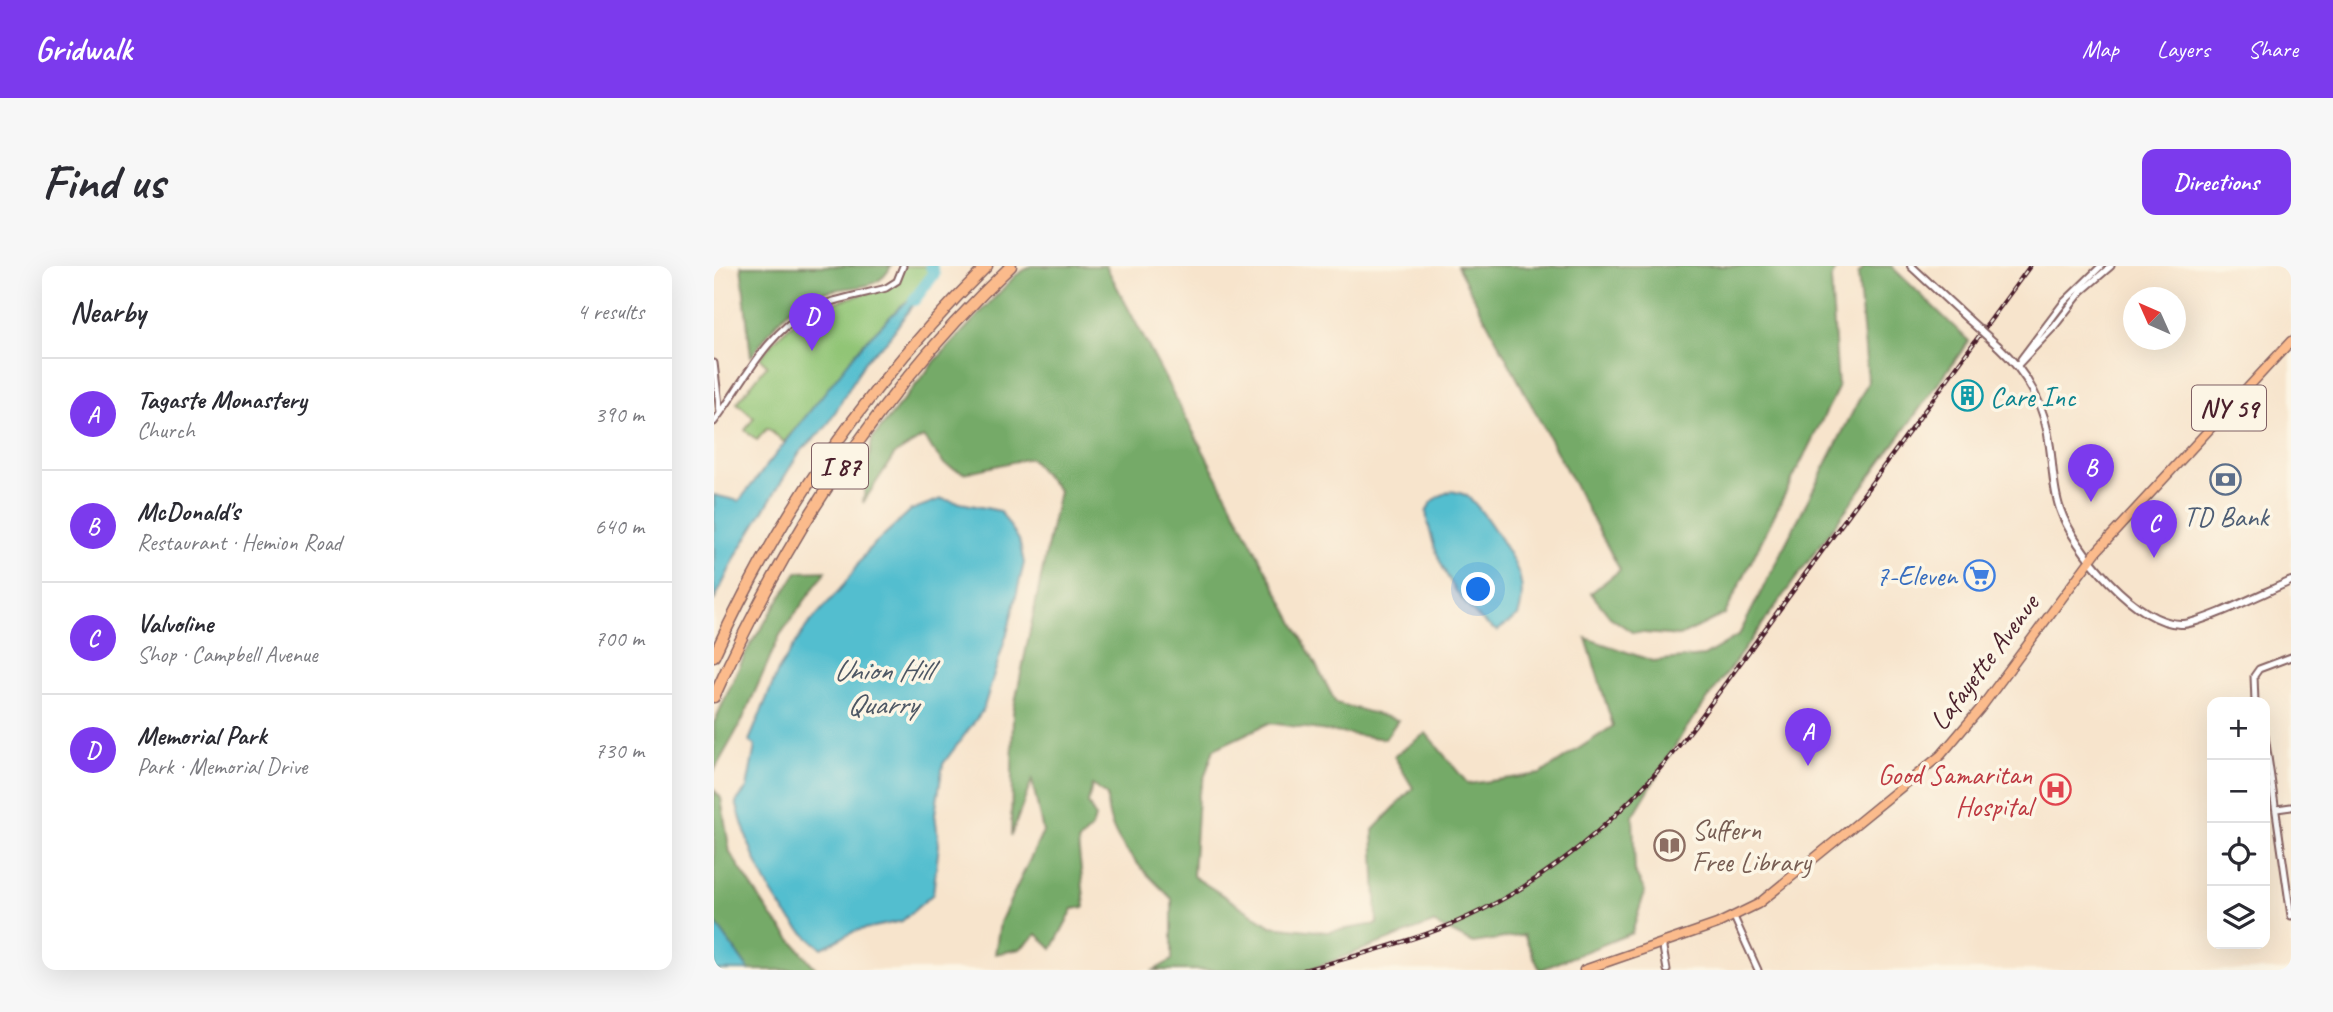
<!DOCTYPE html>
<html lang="en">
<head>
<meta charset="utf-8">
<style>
  body { margin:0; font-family:Caveat,sans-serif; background:#f7f7f7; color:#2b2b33 }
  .controls { position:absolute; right:21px; bottom:21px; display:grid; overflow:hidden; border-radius:14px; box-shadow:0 7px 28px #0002 }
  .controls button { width:63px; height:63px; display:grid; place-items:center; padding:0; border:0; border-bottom:2px solid #e1e1e2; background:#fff; color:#2b2b33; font:35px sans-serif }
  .compass { position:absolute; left:1409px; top:21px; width:63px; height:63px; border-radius:50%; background:#fff; box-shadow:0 7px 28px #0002; rotate:315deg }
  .you { position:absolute; left:765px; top:324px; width:24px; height:24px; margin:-18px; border:5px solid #fff; border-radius:50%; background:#1a73e8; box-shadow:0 0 0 10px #1a73e833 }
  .badge { display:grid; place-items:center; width:46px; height:46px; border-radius:50%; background:#7c3aed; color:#fff; font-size:23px; font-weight:700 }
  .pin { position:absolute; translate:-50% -58px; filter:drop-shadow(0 2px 4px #0008) }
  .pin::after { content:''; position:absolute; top:37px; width:24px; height:21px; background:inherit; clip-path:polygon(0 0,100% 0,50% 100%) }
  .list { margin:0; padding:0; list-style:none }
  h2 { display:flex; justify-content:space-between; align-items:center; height:91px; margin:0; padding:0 28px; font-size:30px }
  h2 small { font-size:23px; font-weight:400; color:#7c7c81 }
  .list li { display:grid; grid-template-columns:46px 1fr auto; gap:21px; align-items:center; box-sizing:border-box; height:112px; padding:0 28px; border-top:2px solid #e1e1e2 }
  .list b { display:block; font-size:26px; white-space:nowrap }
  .list p { margin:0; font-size:23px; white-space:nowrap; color:#7c7c81 }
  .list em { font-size:23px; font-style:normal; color:#7c7c81 }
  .icon { flex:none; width:38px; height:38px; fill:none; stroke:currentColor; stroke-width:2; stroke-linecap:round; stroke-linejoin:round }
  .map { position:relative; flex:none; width:1577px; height:704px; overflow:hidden; border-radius:14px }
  header { display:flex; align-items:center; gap:42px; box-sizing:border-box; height:98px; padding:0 35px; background:#7c3aed; color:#fff }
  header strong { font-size:33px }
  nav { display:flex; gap:38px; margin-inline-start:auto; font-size:24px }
  .intro { display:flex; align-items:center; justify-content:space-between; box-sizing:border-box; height:168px; padding:0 42px }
  h1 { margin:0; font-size:49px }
  .button { padding:18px 32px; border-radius:14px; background:#7c3aed; color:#fff; font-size:24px; font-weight:700 }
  main { display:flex; gap:42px; padding:0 42px }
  aside { flex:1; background:#fff; border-radius:14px; box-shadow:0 7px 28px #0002 }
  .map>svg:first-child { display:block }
  .green { fill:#91c576; stroke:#6e7250; stroke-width:2 }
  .forest { fill:#74aa67; stroke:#5f6449; stroke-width:2 }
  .water { fill:#53becf; stroke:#4e6e7d; stroke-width:2 }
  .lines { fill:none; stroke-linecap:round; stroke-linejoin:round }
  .river { stroke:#53becf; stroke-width:12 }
  .minor-casing { stroke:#876463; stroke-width:9 }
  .tertiary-casing { stroke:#876463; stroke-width:10 }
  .primary-casing { stroke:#876463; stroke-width:11 }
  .motorway-casing { stroke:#876463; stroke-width:13 }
  .minor { stroke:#fff; stroke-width:5 }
  .tertiary { stroke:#fff; stroke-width:6 }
  .primary { stroke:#fbbb8c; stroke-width:8 }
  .motorway { stroke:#fbbb8c; stroke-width:10 }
  .rail-casing { stroke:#4a1f2b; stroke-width:4.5 }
  .rail { stroke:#fcf5e5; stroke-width:2; stroke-dasharray:5; stroke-linecap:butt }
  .tertiary-bridge-casing { stroke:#876463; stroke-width:10; stroke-linecap:butt }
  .tertiary-bridge { stroke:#fff; stroke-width:6 }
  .labels { text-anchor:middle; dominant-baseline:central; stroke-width:7; stroke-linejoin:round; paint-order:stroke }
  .shield { fill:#fcf5e5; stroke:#7f5f63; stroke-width:2 }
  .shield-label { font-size:26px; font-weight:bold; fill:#4a1f2b }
  .culture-label { font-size:28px; fill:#0d838f; stroke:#fcf5e5; text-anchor:start }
  .service-label { font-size:28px; fill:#4e5e75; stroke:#fcf5e5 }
  .shop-label { font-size:28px; fill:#366cbe; stroke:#fcf5e5; text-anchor:end }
  .street-label { font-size:28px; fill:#4a1f2b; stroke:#fcf5e5 }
  .health-label { font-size:28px; fill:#be3a42; stroke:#fcf5e5; text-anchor:end }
  .education-label { font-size:28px; fill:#785e54; stroke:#fcf5e5; text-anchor:start }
  .water-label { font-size:30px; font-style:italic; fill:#4d5764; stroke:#fcf5e5 }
</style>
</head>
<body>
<header>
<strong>Gridwalk</strong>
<nav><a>Map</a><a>Layers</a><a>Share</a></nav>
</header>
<div class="intro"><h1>Find us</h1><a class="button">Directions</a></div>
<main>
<aside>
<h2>Nearby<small>4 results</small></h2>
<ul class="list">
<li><span class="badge">A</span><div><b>Tagaste Monastery</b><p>Church</p></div><em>390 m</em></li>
<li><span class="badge">B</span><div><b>McDonald's</b><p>Restaurant · Hemion Road</p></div><em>640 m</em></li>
<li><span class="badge">C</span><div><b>Valvoline</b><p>Shop · Campbell Avenue</p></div><em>700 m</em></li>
<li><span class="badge">D</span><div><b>Memorial Park</b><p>Park · Memorial Drive</p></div><em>730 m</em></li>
</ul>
</aside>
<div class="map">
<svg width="1577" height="704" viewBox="0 0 1577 704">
  <rect width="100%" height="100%" fill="#fcf5e5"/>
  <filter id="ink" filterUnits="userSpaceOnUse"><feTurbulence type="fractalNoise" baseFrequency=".0143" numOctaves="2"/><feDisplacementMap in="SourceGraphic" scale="14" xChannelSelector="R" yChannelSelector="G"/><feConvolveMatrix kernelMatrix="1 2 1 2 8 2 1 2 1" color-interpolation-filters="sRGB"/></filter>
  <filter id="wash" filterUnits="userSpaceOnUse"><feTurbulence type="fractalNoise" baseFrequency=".00686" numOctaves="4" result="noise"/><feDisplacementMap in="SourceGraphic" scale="28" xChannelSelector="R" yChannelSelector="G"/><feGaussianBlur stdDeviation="1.57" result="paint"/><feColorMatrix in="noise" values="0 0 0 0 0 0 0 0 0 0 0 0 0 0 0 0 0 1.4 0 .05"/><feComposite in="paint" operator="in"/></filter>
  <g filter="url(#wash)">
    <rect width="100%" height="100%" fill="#f7e4cc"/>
    <!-- green -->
    <path class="green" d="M189,0H217L220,8L210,23L187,40L149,78L117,122L70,176L53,162L43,174L31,164L40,152L23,137L53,99L46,92C87,39 111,39 172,22L183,15Z"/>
    <!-- forest -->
    <path class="forest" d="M27,0H177C165,26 138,19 115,25C106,27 93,32 85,37C65,49 51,73 37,91Z
      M317,0H392L622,437L684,454L671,473L555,457L500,483L484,530L479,610L557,660L613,666L663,658L659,564L699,522L680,490L712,467L754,518L826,508L899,460L872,372L939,395L990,390L1025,369L1154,116L1144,9L1151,0H1177L1255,75L969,467L919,550L921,607L931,625L918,667L826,704L810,669L759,677L719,657L595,704H440L458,694V633C429,603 392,575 393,530L378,519L374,537L381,551L378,562L364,576L371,641L359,643L338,683L323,668L306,683L281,688L286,656L329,566L318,514L297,570L299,446L345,225L316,192L250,207L231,199L209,171L180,189L149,237L158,173L222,94L301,10Z
      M743,0H1123L1117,14L1124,122L1011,348L966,370L918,366L896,351L877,327L906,304Z
      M112,305L66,369L28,455L0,505V457L32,386L83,306Z
      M0,524L7,532L16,587L58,651L103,704H35L0,655Z"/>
    <!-- water -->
    <path class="water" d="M210,23L172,76L153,92L113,160L85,187L23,288L0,335V229L25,235L149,78L187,40Z
      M738,225C743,227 749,227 753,230C769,243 801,293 806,312C809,325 808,338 804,350L783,365C750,346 725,304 716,265C715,259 711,251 713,244C717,234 728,228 738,225Z
      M227,233L286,245L305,274L310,297L294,364L269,444L229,498L221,548L225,579L219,628L188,655L141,665L108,682C59,648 37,591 22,536L33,522L41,480L35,475L64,405L92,361L129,320L155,283L197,244Z
      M0,655L35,704H0Z"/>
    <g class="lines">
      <!-- river -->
      <path class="river" d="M200,34L220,8L217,0"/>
    </g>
  </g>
  <g filter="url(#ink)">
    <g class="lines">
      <defs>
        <path id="minor" d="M1307,93L1350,36L1387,0
          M0,97L6,147
          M1304,99L1340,61L1368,25L1397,0
          M0,156C28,119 52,67 94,45C117,33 147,29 172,22L183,15L189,0
          M1541,436L1540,410L1545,403L1577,391
          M1551,470L1577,650
          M1563,543L1577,541
          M1020,651L1044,704
          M948,676L953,704"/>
        <path id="tertiary" d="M1197,0L1254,53
          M1284,80C1314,108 1331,139 1336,181C1339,202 1339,223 1346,243C1359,282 1424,361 1469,358C1491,356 1553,325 1577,315"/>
        <path id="primary" d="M870,704L1003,658L1044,638L1227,489L1266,443L1383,285L1577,75"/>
        <path id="motorway" d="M0,390C66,244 159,113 273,0
          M0,431C72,269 168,122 297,0"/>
      </defs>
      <!-- minor casing -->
      <use href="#minor" class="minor-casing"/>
      <!-- tertiary casing -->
      <use href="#tertiary" class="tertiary-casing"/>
      <!-- primary casing -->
      <use href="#primary" class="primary-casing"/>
      <!-- motorway casing -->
      <use href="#motorway" class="motorway-casing"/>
      <!-- minor -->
      <use href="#minor" class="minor"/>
      <!-- tertiary -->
      <use href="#tertiary" class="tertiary"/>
      <!-- primary -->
      <use href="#primary" class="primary"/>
      <!-- motorway -->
      <use href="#motorway" class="motorway"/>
      <defs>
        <path id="rail" d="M590,704C631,693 672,682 712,668C825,628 914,549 984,455L1316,0"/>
      </defs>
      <!-- rail casing -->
      <use href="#rail" class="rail-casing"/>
      <!-- rail -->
      <use href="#rail" class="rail"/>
      <defs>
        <path id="tertiary-bridge" d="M1254,53L1284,80"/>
      </defs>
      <!-- tertiary-bridge casing -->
      <use href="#tertiary-bridge" class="tertiary-bridge-casing"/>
      <!-- tertiary-bridge -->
      <use href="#tertiary-bridge" class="tertiary-bridge"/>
    </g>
  </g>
  <!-- icons -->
  <defs>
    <symbol id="building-ring" viewBox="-11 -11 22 22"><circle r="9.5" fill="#fcf5e5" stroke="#0f9aa8" stroke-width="1.5"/><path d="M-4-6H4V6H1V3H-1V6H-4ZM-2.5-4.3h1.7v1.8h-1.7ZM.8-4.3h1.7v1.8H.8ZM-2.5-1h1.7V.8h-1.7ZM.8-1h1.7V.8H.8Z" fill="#0f9aa8"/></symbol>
    <symbol id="bank-ring" viewBox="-11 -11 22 22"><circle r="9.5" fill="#fcf5e5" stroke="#5c6f8a" stroke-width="1.5"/><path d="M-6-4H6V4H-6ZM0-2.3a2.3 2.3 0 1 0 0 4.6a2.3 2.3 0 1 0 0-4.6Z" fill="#5c6f8a"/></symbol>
    <symbol id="supermarket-ring" viewBox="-11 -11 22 22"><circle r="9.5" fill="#fcf5e5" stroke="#3f7fe0" stroke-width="1.5"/><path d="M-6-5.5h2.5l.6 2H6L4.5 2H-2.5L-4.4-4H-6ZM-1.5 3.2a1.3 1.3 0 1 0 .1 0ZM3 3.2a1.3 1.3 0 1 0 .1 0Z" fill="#3f7fe0"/></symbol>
    <symbol id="hospital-ring" viewBox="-11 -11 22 22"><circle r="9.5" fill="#fcf5e5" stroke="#e0444e" stroke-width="1.5"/><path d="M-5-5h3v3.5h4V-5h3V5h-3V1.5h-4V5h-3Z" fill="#e0444e"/></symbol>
    <symbol id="library-ring" viewBox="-11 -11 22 22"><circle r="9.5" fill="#fcf5e5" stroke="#8d6e63" stroke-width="1.5"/><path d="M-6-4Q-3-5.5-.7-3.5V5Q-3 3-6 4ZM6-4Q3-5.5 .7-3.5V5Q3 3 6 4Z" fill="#8d6e63"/></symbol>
  </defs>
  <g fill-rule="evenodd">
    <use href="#building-ring" x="1236" y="112" width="35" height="35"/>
    <use href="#bank-ring" x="1494" y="196" width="35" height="35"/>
    <use href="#supermarket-ring" x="1248" y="292" width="35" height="35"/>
    <use href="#hospital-ring" x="1324" y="506" width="35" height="35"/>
    <use href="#library-ring" x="938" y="562" width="35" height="35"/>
  </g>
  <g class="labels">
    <!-- shield labels -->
    <g class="shield">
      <rect x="1478" y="119.5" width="74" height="45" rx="5"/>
      <rect x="98" y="177.5" width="56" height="45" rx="5"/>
    </g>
    <g class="shield-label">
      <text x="1515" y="142">NY 59</text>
      <text x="126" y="200">I 87</text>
    </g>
    <!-- culture labels -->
    <g class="culture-label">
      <text x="1276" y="130">Care Inc</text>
    </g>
    <!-- service labels -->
    <g class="service-label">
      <text x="1512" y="250">TD Bank</text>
    </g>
    <!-- shop labels -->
    <g class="shop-label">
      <text x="1243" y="309">7-Eleven</text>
    </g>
    <!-- street labels -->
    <g class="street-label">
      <text transform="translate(1270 396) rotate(-53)">Lafayette Avenue</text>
    </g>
    <!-- health labels -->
    <g class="health-label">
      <text x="1318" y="508">Good Samaritan<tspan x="1318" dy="32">Hospital</tspan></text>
    </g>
    <!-- education labels -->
    <g class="education-label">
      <text x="978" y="563">Suffern<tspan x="978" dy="32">Free Library</tspan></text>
    </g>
    <!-- water labels -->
    <g class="water-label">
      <text x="168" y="404">Union Hill<tspan x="168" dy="34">Quarry</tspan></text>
    </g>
  </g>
</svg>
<div class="controls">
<button>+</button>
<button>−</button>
<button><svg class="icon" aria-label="locate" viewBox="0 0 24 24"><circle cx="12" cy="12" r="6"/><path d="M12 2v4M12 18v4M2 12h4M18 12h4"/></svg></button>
<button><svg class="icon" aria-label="layers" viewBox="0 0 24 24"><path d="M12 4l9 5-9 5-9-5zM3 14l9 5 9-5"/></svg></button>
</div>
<svg class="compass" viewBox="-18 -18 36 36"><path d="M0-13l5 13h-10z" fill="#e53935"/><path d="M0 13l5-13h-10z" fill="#7c7c81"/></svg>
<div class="you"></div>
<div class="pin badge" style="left:1094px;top:500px">A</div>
<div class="pin badge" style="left:1377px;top:236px">B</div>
<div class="pin badge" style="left:1440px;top:292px">C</div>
<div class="pin badge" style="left:98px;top:85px">D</div>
</div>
</main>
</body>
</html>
